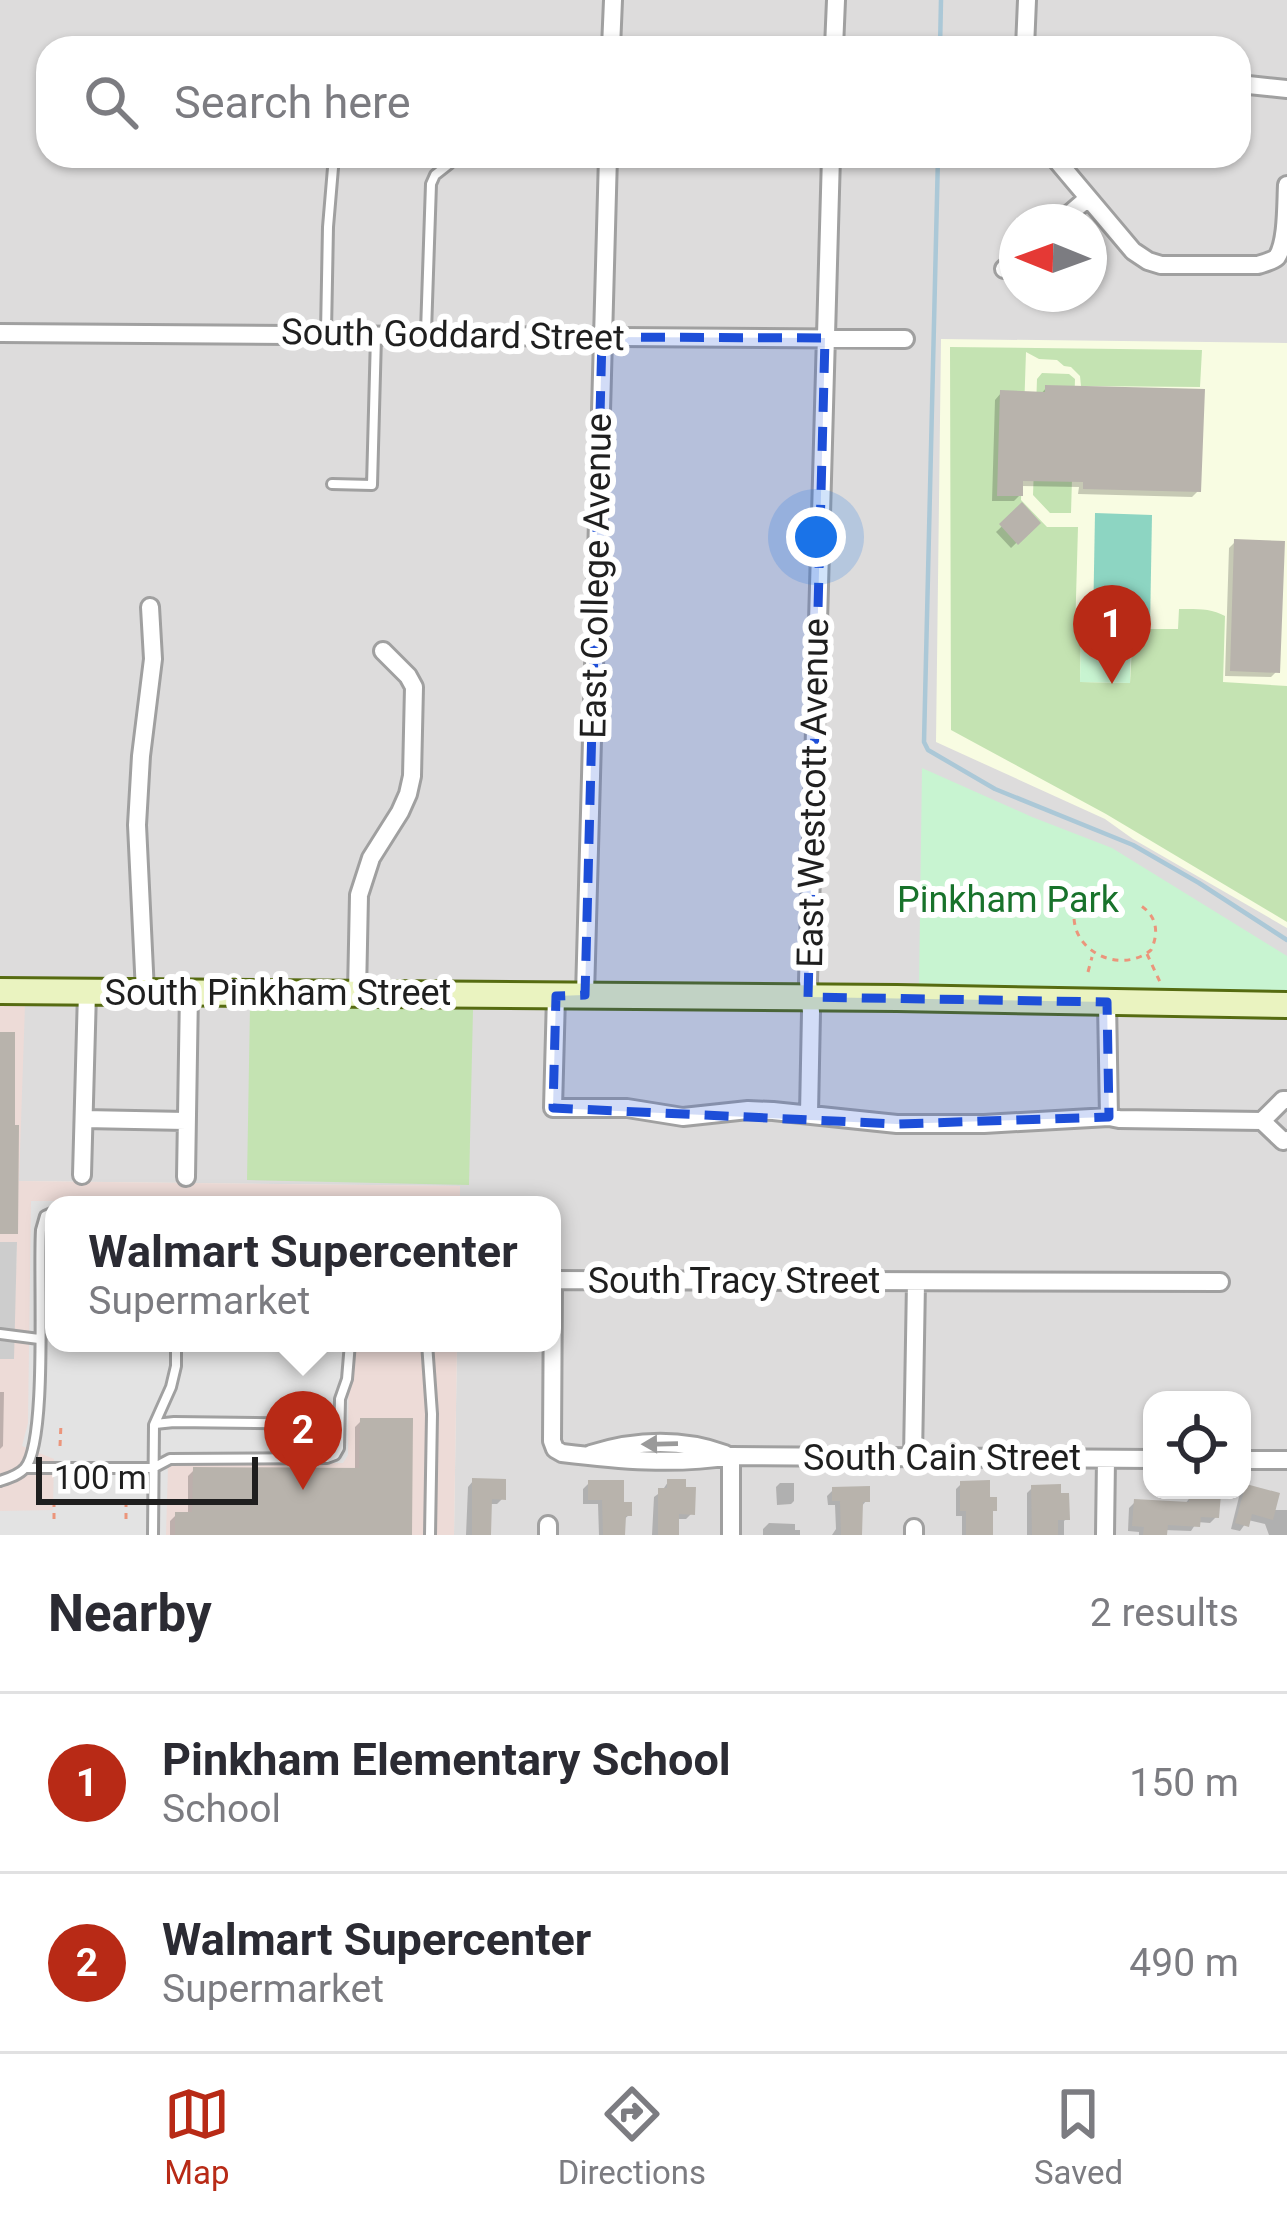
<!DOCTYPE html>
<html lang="en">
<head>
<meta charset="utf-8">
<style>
  body { margin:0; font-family:Roboto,sans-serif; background:#f7f7f7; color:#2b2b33 }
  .controls { position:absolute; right:36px; bottom:36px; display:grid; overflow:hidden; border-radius:24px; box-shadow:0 3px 9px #0004 }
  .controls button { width:108px; height:108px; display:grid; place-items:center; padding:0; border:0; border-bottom:3px solid #e1e1e2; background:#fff; color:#2b2b33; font:60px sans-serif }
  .compass { position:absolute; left:999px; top:204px; width:108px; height:108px; border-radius:50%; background:#fff; box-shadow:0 3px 9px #0004; rotate:271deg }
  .scale { position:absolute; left:36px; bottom:30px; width:222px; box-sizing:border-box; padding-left:12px; border:6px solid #1f1f1f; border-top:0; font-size:33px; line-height:42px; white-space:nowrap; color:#1f1f1f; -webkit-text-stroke:9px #fff; paint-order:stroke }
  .you { position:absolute; left:816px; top:537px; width:42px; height:42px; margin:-30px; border:9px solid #fff; border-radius:50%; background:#1a73e8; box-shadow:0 0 0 18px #1a73e833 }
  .badge { display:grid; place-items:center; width:78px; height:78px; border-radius:50%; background:#b82a16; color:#fff; font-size:39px; font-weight:700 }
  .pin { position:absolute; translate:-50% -99px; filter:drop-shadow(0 3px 6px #0008) }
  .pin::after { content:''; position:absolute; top:63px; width:42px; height:36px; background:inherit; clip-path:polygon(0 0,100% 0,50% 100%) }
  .popup { position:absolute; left:45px; top:1196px; width:516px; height:156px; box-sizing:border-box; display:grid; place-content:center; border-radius:24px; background:#fff; filter:drop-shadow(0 3px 9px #0005); font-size:39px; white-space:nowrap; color:#7c7c81 }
  .popup b { font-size:45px; color:#2b2b33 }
  .popup::after { content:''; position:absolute; left:50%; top:100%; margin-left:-24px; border:24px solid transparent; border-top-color:#fff }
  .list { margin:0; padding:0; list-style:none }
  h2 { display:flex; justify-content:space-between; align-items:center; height:156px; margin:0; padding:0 48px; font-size:51px }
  h2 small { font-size:39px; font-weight:400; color:#7c7c81 }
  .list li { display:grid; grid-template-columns:78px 1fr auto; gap:36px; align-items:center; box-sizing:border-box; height:180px; padding:0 48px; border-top:3px solid #e1e1e2 }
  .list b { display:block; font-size:45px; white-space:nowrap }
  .list p { margin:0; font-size:39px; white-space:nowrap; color:#7c7c81 }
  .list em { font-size:39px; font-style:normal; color:#7c7c81 }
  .icon { flex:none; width:66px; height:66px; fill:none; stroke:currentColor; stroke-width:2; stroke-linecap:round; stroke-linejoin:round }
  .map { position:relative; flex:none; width:1287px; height:1535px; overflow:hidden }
  .search { position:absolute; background:#fff; box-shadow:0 3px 9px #0004; left:36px; right:36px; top:36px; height:132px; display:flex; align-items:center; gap:30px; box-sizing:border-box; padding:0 42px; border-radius:36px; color:#7c7c81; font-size:45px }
  .sheet { height:516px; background:#fff }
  nav { display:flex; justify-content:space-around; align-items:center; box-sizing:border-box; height:168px; border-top:3px solid #e1e1e2; background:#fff; font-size:33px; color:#7c7c81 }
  nav a { display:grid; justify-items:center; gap:6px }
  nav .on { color:#b82a16 }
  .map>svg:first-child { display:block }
  .residential { fill:#dddcdc; fill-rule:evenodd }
  .commercial { fill:#eddbd7 }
  .education { fill:#f8fce2 }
  .religious { fill:#cdcdcd }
  .grass { fill:#c4e3b2 }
  .park { fill:#c8f4d1 }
  .pitch { fill:#8dd5c2 }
  .parking { fill:#e3e3e3 }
  .shadow { fill:#0003 }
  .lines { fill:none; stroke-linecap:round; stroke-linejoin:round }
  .stream { stroke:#abc8d7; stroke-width:4.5 }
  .building { fill:#b8b3ac }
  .lane-casing { stroke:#a0a0a0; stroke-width:14 }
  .street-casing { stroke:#a0a0a0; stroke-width:22 }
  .secondary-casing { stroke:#566b11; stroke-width:30 }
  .path { stroke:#eb957b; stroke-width:3; stroke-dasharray:6 6; stroke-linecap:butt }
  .lane { stroke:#fff; stroke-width:8 }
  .street { stroke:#fff; stroke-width:16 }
  .secondary { stroke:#eaf3c0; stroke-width:24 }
  .oneway { fill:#9a9a9a }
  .marked { fill:#1d4ed8; fill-opacity:0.2; stroke:#1d4ed8; stroke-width:9; stroke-dasharray:24 15; stroke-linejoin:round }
  .labels { text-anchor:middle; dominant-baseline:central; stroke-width:12; stroke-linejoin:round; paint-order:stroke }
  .street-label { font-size:36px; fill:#1f1f1f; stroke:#fff }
  .park-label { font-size:36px; fill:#18722b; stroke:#fff }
</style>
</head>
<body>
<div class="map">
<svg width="1287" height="1535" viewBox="0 0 1287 1535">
  <rect width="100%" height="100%" fill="#efede6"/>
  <!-- residential -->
  <path class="residential" d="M0,0H1287V1535H454L457,1343H552V1205H460L459,1186L18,1181L25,980L0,979ZM48,48H1239V156H48ZM1017,222H1089V294H1017ZM1152,1400H1242V1490H1152Z"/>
  <!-- commercial -->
  <path class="commercial" d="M0,1005H25L19,1181L460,1186V1205H54V1343H457L454,1535H0V1359H13L17,1242H0Z"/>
  <!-- education -->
  <path class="education" d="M941,339L1287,343V928L1133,839L1105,819L936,742Z"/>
  <!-- religious -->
  <path class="religious" d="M0,1242H17L14,1359H0Z"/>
  <!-- grass -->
  <path class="grass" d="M950,347L1202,350L1200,387L1081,386L1080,376L1071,367L1064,366L1057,360L1039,359L1026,352L1021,500L1047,527H1078L1075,633L1081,634L1080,682L1130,683L1133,629H1178L1179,609C1195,609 1211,608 1225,616L1223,682L1287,686V922L1106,814L951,730Z
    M1042,373L1069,374L1075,379L1071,513H1050L1033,495L1037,379Z
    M250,1006L473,1010L469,1185L247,1180Z"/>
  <!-- park -->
  <path class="park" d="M1081,634L1131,635L1130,683L1080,682Z
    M922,768L1032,817L1112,848L1287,956V991L919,985Z"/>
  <!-- pitch -->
  <path class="pitch" d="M1095,513L1152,515L1150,628L1093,626Z"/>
  <!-- parking -->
  <path class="parking" d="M31,1201H350V1205H54V1343H349L348,1455L343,1463L176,1464L168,1466L166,1535H0V1511L53,1510L54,1459L22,1446L28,1423Z"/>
  <!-- shadow -->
  <path class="shadow" d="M1046,388L1198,491L1192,497L1078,494L1079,487L1020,486V495L1014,501H992L995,400L1001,393L1040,395Z
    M1022,507L1037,523L1011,548L996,532Z
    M1235,542L1277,671L1271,677L1225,676L1229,548Z
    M0,1392H4L3,1446L0,1449Z
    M361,1421L410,1535H170V1521L176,1515H188V1476L194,1470L355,1471V1427Z
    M473,1481L503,1498L497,1504H489L488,1535H466L468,1487Z
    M668,1482L692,1513L686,1519H676V1535H652L654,1497L662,1491Z
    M589,1483L621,1505L629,1515L622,1521L621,1535H599L598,1504H583V1489Z
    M780,1483H794V1501L791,1504L777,1505L776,1487Z
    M961,1484L987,1500L994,1510L990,1515V1535H962V1516H956V1489Z
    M1246,1487L1273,1510H1287V1535H1269L1265,1524L1248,1520L1240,1531L1231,1529L1240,1493Z
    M1032,1488L1067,1518L1064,1521V1535H1027V1493Z
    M833,1490L867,1500L860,1508L859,1535H832L836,1529L835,1505H828L827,1496Z
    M1195,1491L1216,1517L1210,1523L1197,1522L1191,1531L1164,1530V1535H1139V1532L1128,1531L1129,1508L1135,1502L1185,1504Z
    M769,1523L795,1524V1530H800V1535H763V1529Z"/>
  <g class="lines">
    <!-- stream -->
    <path class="stream" d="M940,48L941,0
      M938,156L924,742L928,750L995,789L1133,845L1199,883L1287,940"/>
  </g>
  <!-- building -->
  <path class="building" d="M1045,385L1205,389L1201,492L1083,489V482L1023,481V496H997L1000,390L1045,392Z
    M1022,502L1041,523L1018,545L999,524Z
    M1234,539L1285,541L1280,673L1230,671Z
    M0,1032H15V1125H19L18,1234H0Z
    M360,1418H413L412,1535H175V1512H192L193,1467L359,1468Z
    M472,1478L506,1479V1500L492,1499L491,1535H472Z
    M667,1479H686V1487H696L695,1515L679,1514V1535H658V1488H667Z
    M588,1480H624V1502H632V1516H626L625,1535H603L602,1500H588Z
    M990,1480V1497H997V1511H993V1535H966V1511H960V1481Z
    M1061,1484V1493H1069L1070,1520H1058V1535H1032L1031,1485Z
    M1246,1484L1280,1493L1273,1520L1252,1514L1249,1527L1235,1523Z
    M870,1486V1502H863L862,1535H841L840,1501H832V1487Z
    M1194,1490H1212L1211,1494H1221L1219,1518L1201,1517L1200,1527L1168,1525L1167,1535H1143L1144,1527L1132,1526L1134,1499L1189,1502V1496H1193Z"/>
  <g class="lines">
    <defs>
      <path id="lane" d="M326,332L328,227L334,156
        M426,332L431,184L435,175L449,164L451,156
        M332,484L372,485L376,336
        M0,1334L39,1339
        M427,1343L432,1414L430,1535
        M155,1424L174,1422L339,1424
        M26,1468H153L170,1459L327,1458L335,1455L339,1448L340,1399L347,1379L350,1343
        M0,1481C9,1478 19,1475 25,1468C48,1441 38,1275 41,1230L45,1216L54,1212
        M153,1535L154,1425L171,1387L176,1366V1343"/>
      <path id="street" d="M611,48L613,0
        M834,48L836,0
        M1025,48L1027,0
        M1239,84L1287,89
        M1053,156L1133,251L1148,261L1161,265H1258C1264,263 1273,261 1277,257C1287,242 1286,205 1287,185
        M1060,222L1088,198
        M1004,269L1017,258
        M0,333L905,339
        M145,992L137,825L141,756L153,659L150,607
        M357,993L359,895L371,858L400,812L408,794L412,776L414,687L408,676L383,651
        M585,995L608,156
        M556,996L553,1108H627L683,1117L748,1110L773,1111L897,1124H984L1109,1117L1119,1119L1262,1121
        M1107,1002L1109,1117
        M809,1114L811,1012L808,981L831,156
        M84,1119L186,1121
        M1262,1121L1283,1100H1287
        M1262,1121L1283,1141L1287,1140
        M82,1175L87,992
        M186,1177L189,992
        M552,1280L1220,1282
        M553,1280L552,1441L555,1449L562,1453C619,1460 674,1465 731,1456L1152,1459
        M591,1454C636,1440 680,1438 725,1454
        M913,1457L916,1282
        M1242,1460H1287
        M914,1528V1535
        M548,1535V1525
        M731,1535V1456
        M1105,1535L1106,1459"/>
      <path id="secondary" d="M0,991L897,998L1287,1005"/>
    </defs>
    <!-- lane casing -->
    <use href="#lane" class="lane-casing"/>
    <!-- street casing -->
    <use href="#street" class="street-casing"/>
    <!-- secondary casing -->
    <use href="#secondary" class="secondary-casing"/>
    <!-- path -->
    <path class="path" d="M1075,907C1066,950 1120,976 1151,950C1160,931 1156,914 1138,904
      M1147,954L1160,982
      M1088,972L1092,957
      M60,1446L61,1424
      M54,1519V1497
      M126,1519V1497"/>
    <!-- lane -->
    <use href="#lane" class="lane"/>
    <!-- street -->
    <use href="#street" class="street"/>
    <!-- secondary -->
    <use href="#secondary" class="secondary"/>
  </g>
  <!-- one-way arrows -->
  <defs><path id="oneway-solid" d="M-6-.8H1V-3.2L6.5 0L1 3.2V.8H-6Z" transform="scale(3)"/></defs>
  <use class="oneway" href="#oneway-solid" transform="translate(660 1444) rotate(179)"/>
  <!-- marked area -->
  <path class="marked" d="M602,337L825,338L808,997L1107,1002L1109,1117L897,1124L553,1108L556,996L585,995Z"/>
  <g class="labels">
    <!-- street labels -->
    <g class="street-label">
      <text transform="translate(453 335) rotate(1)">South Goddard Street</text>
      <text transform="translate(596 576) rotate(-89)">East College Avenue</text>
      <text transform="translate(813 793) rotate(-89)">East Westcott Avenue</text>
      <text x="278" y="993">South Pinkham Street</text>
      <text x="734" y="1281">South Tracy Street</text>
      <text x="942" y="1458">South Cain Street</text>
    </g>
    <!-- park labels -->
    <g class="park-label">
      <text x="1008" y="900">Pinkham Park</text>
    </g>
  </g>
</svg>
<div class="controls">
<button><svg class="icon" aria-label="locate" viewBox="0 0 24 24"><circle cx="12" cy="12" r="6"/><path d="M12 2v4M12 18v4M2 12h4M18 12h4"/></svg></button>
</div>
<svg class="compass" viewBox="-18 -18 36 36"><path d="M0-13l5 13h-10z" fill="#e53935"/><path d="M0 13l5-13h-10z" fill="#7c7c81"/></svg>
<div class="scale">100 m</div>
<div class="you"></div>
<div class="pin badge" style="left:1112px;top:684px">1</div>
<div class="pin badge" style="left:303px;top:1490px">2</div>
<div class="popup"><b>Walmart Supercenter</b>Supermarket</div>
<div class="search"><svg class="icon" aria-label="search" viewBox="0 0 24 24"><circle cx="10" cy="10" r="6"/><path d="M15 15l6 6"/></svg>Search here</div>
</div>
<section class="sheet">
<h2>Nearby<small>2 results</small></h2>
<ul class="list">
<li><span class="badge">1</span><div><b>Pinkham Elementary School</b><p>School</p></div><em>150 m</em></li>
<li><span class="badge">2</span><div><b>Walmart Supercenter</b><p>Supermarket</p></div><em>490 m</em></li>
</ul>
</section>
<nav>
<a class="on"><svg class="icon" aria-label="map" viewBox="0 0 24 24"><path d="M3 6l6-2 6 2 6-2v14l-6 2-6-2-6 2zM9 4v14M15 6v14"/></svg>Map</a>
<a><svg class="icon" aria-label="directions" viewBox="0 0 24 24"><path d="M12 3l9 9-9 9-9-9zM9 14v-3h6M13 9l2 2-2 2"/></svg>Directions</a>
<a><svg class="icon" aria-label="saved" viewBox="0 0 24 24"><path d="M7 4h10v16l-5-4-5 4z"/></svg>Saved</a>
</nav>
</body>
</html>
